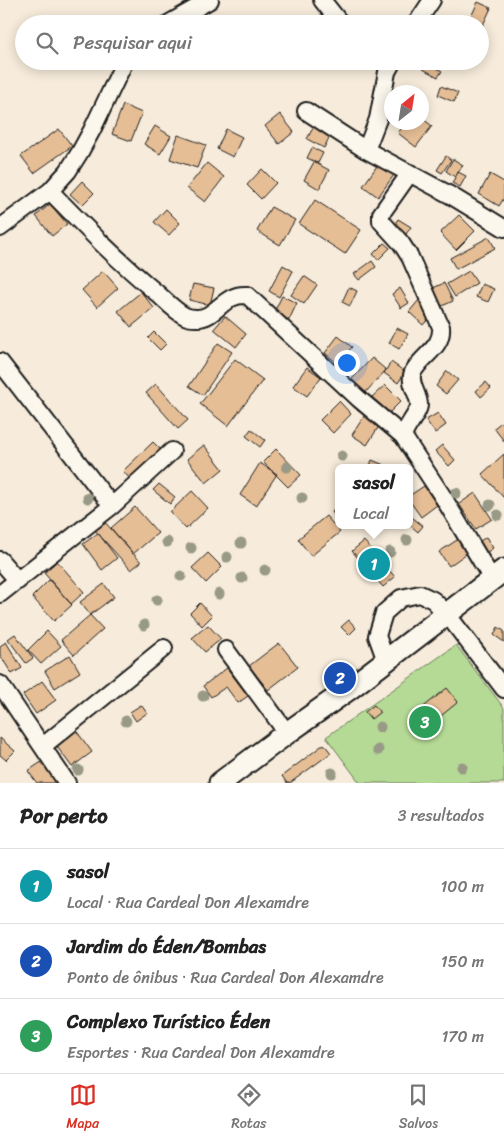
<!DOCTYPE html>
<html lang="pt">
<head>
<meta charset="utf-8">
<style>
  body { margin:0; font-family:Sriracha,sans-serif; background:#f2f2f2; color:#222 }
  .compass { position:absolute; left:384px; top:85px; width:45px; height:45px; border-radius:50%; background:#fff; box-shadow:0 2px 12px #0003; rotate:30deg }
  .you { position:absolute; left:346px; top:362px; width:18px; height:18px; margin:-12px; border:4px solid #fff; border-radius:50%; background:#1a73e8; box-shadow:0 0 0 8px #1a73e833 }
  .badge { display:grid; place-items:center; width:32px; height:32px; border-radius:50%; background:#d93025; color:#fff; font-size:16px; font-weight:700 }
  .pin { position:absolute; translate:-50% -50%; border:2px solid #fff; box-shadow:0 1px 5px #0006 }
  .popup { position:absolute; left:335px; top:464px; width:78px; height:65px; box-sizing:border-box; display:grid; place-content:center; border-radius:8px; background:#fff; filter:drop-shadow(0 1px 4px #0005); font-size:16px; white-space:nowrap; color:#767676 }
  .popup b { font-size:19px; color:#222 }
  .popup::after { content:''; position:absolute; left:50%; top:100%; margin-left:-10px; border:10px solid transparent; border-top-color:#fff }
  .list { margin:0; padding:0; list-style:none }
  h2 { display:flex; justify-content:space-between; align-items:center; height:65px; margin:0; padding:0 20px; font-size:21px }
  h2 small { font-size:16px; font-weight:400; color:#767676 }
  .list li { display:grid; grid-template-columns:32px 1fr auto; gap:15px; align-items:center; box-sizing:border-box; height:75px; padding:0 20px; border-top:1px solid #e0e0e0 }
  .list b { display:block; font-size:19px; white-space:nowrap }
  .list p { margin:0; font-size:16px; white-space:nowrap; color:#767676 }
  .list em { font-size:16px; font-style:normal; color:#767676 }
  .icon { flex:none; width:28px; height:28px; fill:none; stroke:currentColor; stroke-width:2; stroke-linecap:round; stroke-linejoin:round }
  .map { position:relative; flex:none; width:504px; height:783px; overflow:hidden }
  .search { position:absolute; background:#fff; box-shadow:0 2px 12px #0003; left:15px; right:15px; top:15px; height:55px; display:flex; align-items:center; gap:12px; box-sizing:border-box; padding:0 18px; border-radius:28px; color:#767676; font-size:19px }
  .sheet { height:290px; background:#fff }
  nav { display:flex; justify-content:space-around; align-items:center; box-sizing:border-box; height:70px; border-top:1px solid #e0e0e0; background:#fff; font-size:14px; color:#767676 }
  nav a { display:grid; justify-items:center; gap:2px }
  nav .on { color:#d93025 }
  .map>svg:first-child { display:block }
  .green { fill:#b5da95; stroke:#687b58 }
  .building { fill:#e6be96; stroke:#1c1c1c }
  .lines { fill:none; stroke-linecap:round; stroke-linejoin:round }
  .minor-casing { stroke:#1c1c1c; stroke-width:20 }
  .major-casing { stroke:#1c1c1c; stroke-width:25 }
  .minor { stroke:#fbf7ec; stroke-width:16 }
  .major { stroke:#fbf7ec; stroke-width:21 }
  .tree { fill:#989986 }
</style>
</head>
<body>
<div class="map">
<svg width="504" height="783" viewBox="0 0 504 783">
  <rect width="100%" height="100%" fill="#f7ecdb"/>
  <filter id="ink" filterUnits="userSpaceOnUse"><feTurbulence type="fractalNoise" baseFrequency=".02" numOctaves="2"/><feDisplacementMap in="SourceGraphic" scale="10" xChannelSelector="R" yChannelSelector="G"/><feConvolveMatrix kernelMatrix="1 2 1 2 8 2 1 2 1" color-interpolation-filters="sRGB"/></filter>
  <g filter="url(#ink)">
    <!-- green -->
    <path class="green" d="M456,645L504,708V783H360L326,737Z"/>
    <!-- building -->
    <path class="building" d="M478,2L491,8L481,29L480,24L468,23Z
      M436,61H450L451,62L446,68Z
      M426,62L442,71L438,77L423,69Z
      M441,86L458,93L454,102L438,95Z
      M123,105L142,113L131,141L112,134Z
      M280,114L294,132L279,144L265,126Z
      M422,118L432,126L416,147L398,133L406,122H422Z
      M315,124L332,132L324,148L307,139Z
      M155,126L171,136L160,154L144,144Z
      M59,129L72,146L34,173L21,156Z
      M226,129L242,137L233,157L217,149Z
      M178,135L206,145L197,168L170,159Z
      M312,148L323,153L318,163L307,158Z
      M446,156L451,160L442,173L437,170Z
      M453,159L463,165L455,177L446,171Z
      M314,162L329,170L319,189L304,180Z
      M207,163L224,177L205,202L187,188Z
      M379,163L394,175L378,197L363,186Z
      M262,169L276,183L261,199L247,185Z
      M458,172L466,176L460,187L452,183Z
      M490,174L504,182V198L499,206L479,194Z
      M82,181L94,193L82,205L70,194Z
      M315,200L361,230L345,254L299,224Z
      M50,204L67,224L52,236L36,216Z
      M271,207L295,220L280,245L257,231Z
      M166,209L180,223L169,235L154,222Z
      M459,215L475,231L456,250L440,233Z
      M398,219L411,227L406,234L393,227Z
      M489,237L495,248L456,269L450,258Z
      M384,243L390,248L378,260L373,254Z
      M372,261L376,267L359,280L354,274Z
      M283,265L293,271L279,297L269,291Z
      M103,271L118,288L97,307L82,290Z
      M469,271L477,283L455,297L447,284Z
      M304,276L317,285L304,304L291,295Z
      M444,283L453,301L440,307L431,289Z
      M193,284L214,288L210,305L189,300Z
      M482,284L494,289L488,302L476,297Z
      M349,287L357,291L350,306L342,302Z
      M400,288L409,303L401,308L392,294Z
      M141,292L154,308L131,327L118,311Z
      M282,296L297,303L289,320L274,312Z
      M419,300L434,313L423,325L409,312Z
      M225,316L246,334L236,347L214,329Z
      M397,328L408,334L399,349L389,343Z
      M154,332L166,344L160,350L148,338Z
      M338,336L352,347L338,364L325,353Z
      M218,343L232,352L203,395L189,386Z
      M372,358L386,370L365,393L351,380Z
      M235,359L263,380L228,426L200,404Z
      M391,362L405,372L398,383L384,373Z
      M307,367L321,377L307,396L293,386Z
      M447,371L458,380L446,394L436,386Z
      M486,382L491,388L481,397L476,391Z
      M156,384L188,420L178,429L146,393Z
      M385,385L401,401L389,413L372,397Z
      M339,401L351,414L333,433L320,420Z
      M366,413L381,423L367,445L352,435Z
      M438,413L446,425L435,433L426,420Z
      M504,420V441L494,428Z
      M251,429L265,440L260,447L246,436Z
      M153,442L161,450L130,479L123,471Z
      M204,445L223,469L206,483L187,459Z
      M442,445L455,460L449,466L435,451Z
      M276,449L301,475L288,487L263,462Z
      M504,454V498L482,474Z
      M372,460L384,465L383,468H369Z
      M260,463L277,474L256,506L240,495Z
      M159,484L175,497L170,504L153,490Z
      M424,486L437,505L421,517L409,500V496Z
      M192,491L208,508L186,529L170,512Z
      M475,493L492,519L476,529L459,504Z
      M339,506V521L332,512Z
      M135,507L158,533L133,554L111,528Z
      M326,516L340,532L311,556L298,539Z
      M413,518L423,526L418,532L409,524Z
      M102,519L141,562L131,570L92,527Z
      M98,533L117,558L102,570L83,544Z
      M486,537L493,548L483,555L476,544Z
      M460,538L470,551L449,566L439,552Z
      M364,541L395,577L383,587L352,551Z
      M208,553L222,567L206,583L192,568Z
      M57,561L84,592L71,604L44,573Z
      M49,580L72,605L54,621L32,597Z
      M104,584L114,597L90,615L80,602Z
      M200,603L212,616L202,626L190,613Z
      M90,615L103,629L74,655L61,640Z
      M349,620L356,628L349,635L341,627Z
      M208,625L221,639L205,652L192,638Z
      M498,627L504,631V642L494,635Z
      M47,631L61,646L41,664L28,650Z
      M15,634L33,658L26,663L8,639Z
      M6,642L22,668L12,674L0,655V646Z
      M279,643L298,667L268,690L249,666Z
      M70,655L80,672L55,688L45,671Z
      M227,668L248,696L238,703L226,687L211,697L203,686Z
      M42,681L56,700L36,714L23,695Z
      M447,688L458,702L431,724L420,710Z
      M141,705L147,713L136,721L130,712Z
      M374,705L380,712L371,719L365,712Z
      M75,729L92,752L72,767L55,744Z
      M0,738L15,751L6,760L0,755Z
      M324,744L331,753L290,783H287L282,776Z
      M46,759L63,783H37L28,771Z"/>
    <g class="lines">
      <defs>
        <path id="minor" d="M322,0L341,24
          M168,24L210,0
          M416,24L432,0
          M306,111L366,150L450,195L504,228
          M366,150L378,119L387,72L393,61
          M50,191C85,227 119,262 158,294C166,301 175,311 185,316C187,317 193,318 196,318C216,319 223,293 247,295L359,399L403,436L443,497L492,579
          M0,228L50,191L68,171L80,152L92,130L125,61
          M0,362L112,506
          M403,436C406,427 419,412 419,405C419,394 408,383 413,372C422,355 443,348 441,327L410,257L401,243L381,221V214L410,173
          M0,560L18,581
          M0,594L112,506L172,451
          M226,650L287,733
          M386,661L377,636L384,613L401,598L420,594L433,600L447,614L504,689
          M0,684L67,783
          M43,746L164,648"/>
        <path id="major" d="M220,783L287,733L349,689L504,570"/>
      </defs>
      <!-- minor casing -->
      <use href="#minor" class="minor-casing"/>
      <!-- major casing -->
      <use href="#major" class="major-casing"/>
      <!-- minor -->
      <use href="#minor" class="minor"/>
      <!-- major -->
      <use href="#major" class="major"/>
    </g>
    <!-- trees -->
    <g class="tree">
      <circle cx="342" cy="456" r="5.5"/>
      <circle cx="287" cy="467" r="5.5"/>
      <circle cx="456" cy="493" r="5.5"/>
      <circle cx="88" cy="498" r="5.5"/>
      <circle cx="302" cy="498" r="5.5"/>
      <circle cx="490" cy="505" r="5.5"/>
      <circle cx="498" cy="515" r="5.5"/>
      <circle cx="407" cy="540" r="5.5"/>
      <circle cx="167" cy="542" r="5.5"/>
      <circle cx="241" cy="543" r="5.5"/>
      <circle cx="191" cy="548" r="5.5"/>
      <circle cx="390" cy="552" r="5.5"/>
      <circle cx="227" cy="557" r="5.5"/>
      <circle cx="265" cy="570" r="5.5"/>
      <circle cx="181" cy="576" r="5.5"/>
      <circle cx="242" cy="578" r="5.5"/>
      <circle cx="219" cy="594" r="5.5"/>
      <circle cx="157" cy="600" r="5.5"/>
      <circle cx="144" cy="625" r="5.5"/>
      <circle cx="203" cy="696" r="5.5"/>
      <circle cx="126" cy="721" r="5.5"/>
      <circle cx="380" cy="727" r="5.5"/>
      <circle cx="413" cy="728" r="5.5"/>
      <circle cx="378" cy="750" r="5.5"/>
      <circle cx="462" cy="767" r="5.5"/>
      <circle cx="78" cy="770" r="5.5"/>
      <circle cx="332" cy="773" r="5.5"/>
    </g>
  </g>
</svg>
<svg class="compass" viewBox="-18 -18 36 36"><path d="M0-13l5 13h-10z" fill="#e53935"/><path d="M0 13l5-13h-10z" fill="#767676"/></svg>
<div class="you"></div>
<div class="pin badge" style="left:374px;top:564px;background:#0f9aa8">1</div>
<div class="popup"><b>sasol</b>Local</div>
<div class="pin badge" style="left:340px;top:678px;background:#1a4fb4">2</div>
<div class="pin badge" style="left:425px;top:722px;background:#2e9e5b">3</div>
<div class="search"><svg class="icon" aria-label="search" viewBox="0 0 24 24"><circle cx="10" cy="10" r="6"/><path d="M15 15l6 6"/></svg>Pesquisar aqui</div>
</div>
<section class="sheet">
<h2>Por perto<small>3 resultados</small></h2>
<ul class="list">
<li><span class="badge" style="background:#0f9aa8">1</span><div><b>sasol</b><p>Local · Rua Cardeal Don Alexamdre</p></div><em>100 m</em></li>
<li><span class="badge" style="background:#1a4fb4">2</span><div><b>Jardim do Éden/Bombas</b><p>Ponto de ônibus · Rua Cardeal Don Alexamdre</p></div><em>150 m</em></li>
<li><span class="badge" style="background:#2e9e5b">3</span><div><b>Complexo Turístico Éden</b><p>Esportes · Rua Cardeal Don Alexamdre</p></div><em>170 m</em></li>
</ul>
</section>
<nav>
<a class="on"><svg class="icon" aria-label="map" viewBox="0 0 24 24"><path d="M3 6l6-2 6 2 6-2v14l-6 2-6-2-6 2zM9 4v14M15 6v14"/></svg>Mapa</a>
<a><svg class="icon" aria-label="directions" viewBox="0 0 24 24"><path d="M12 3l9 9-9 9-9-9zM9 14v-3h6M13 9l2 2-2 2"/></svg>Rotas</a>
<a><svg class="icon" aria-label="saved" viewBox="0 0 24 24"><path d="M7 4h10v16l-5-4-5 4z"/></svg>Salvos</a>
</nav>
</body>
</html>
